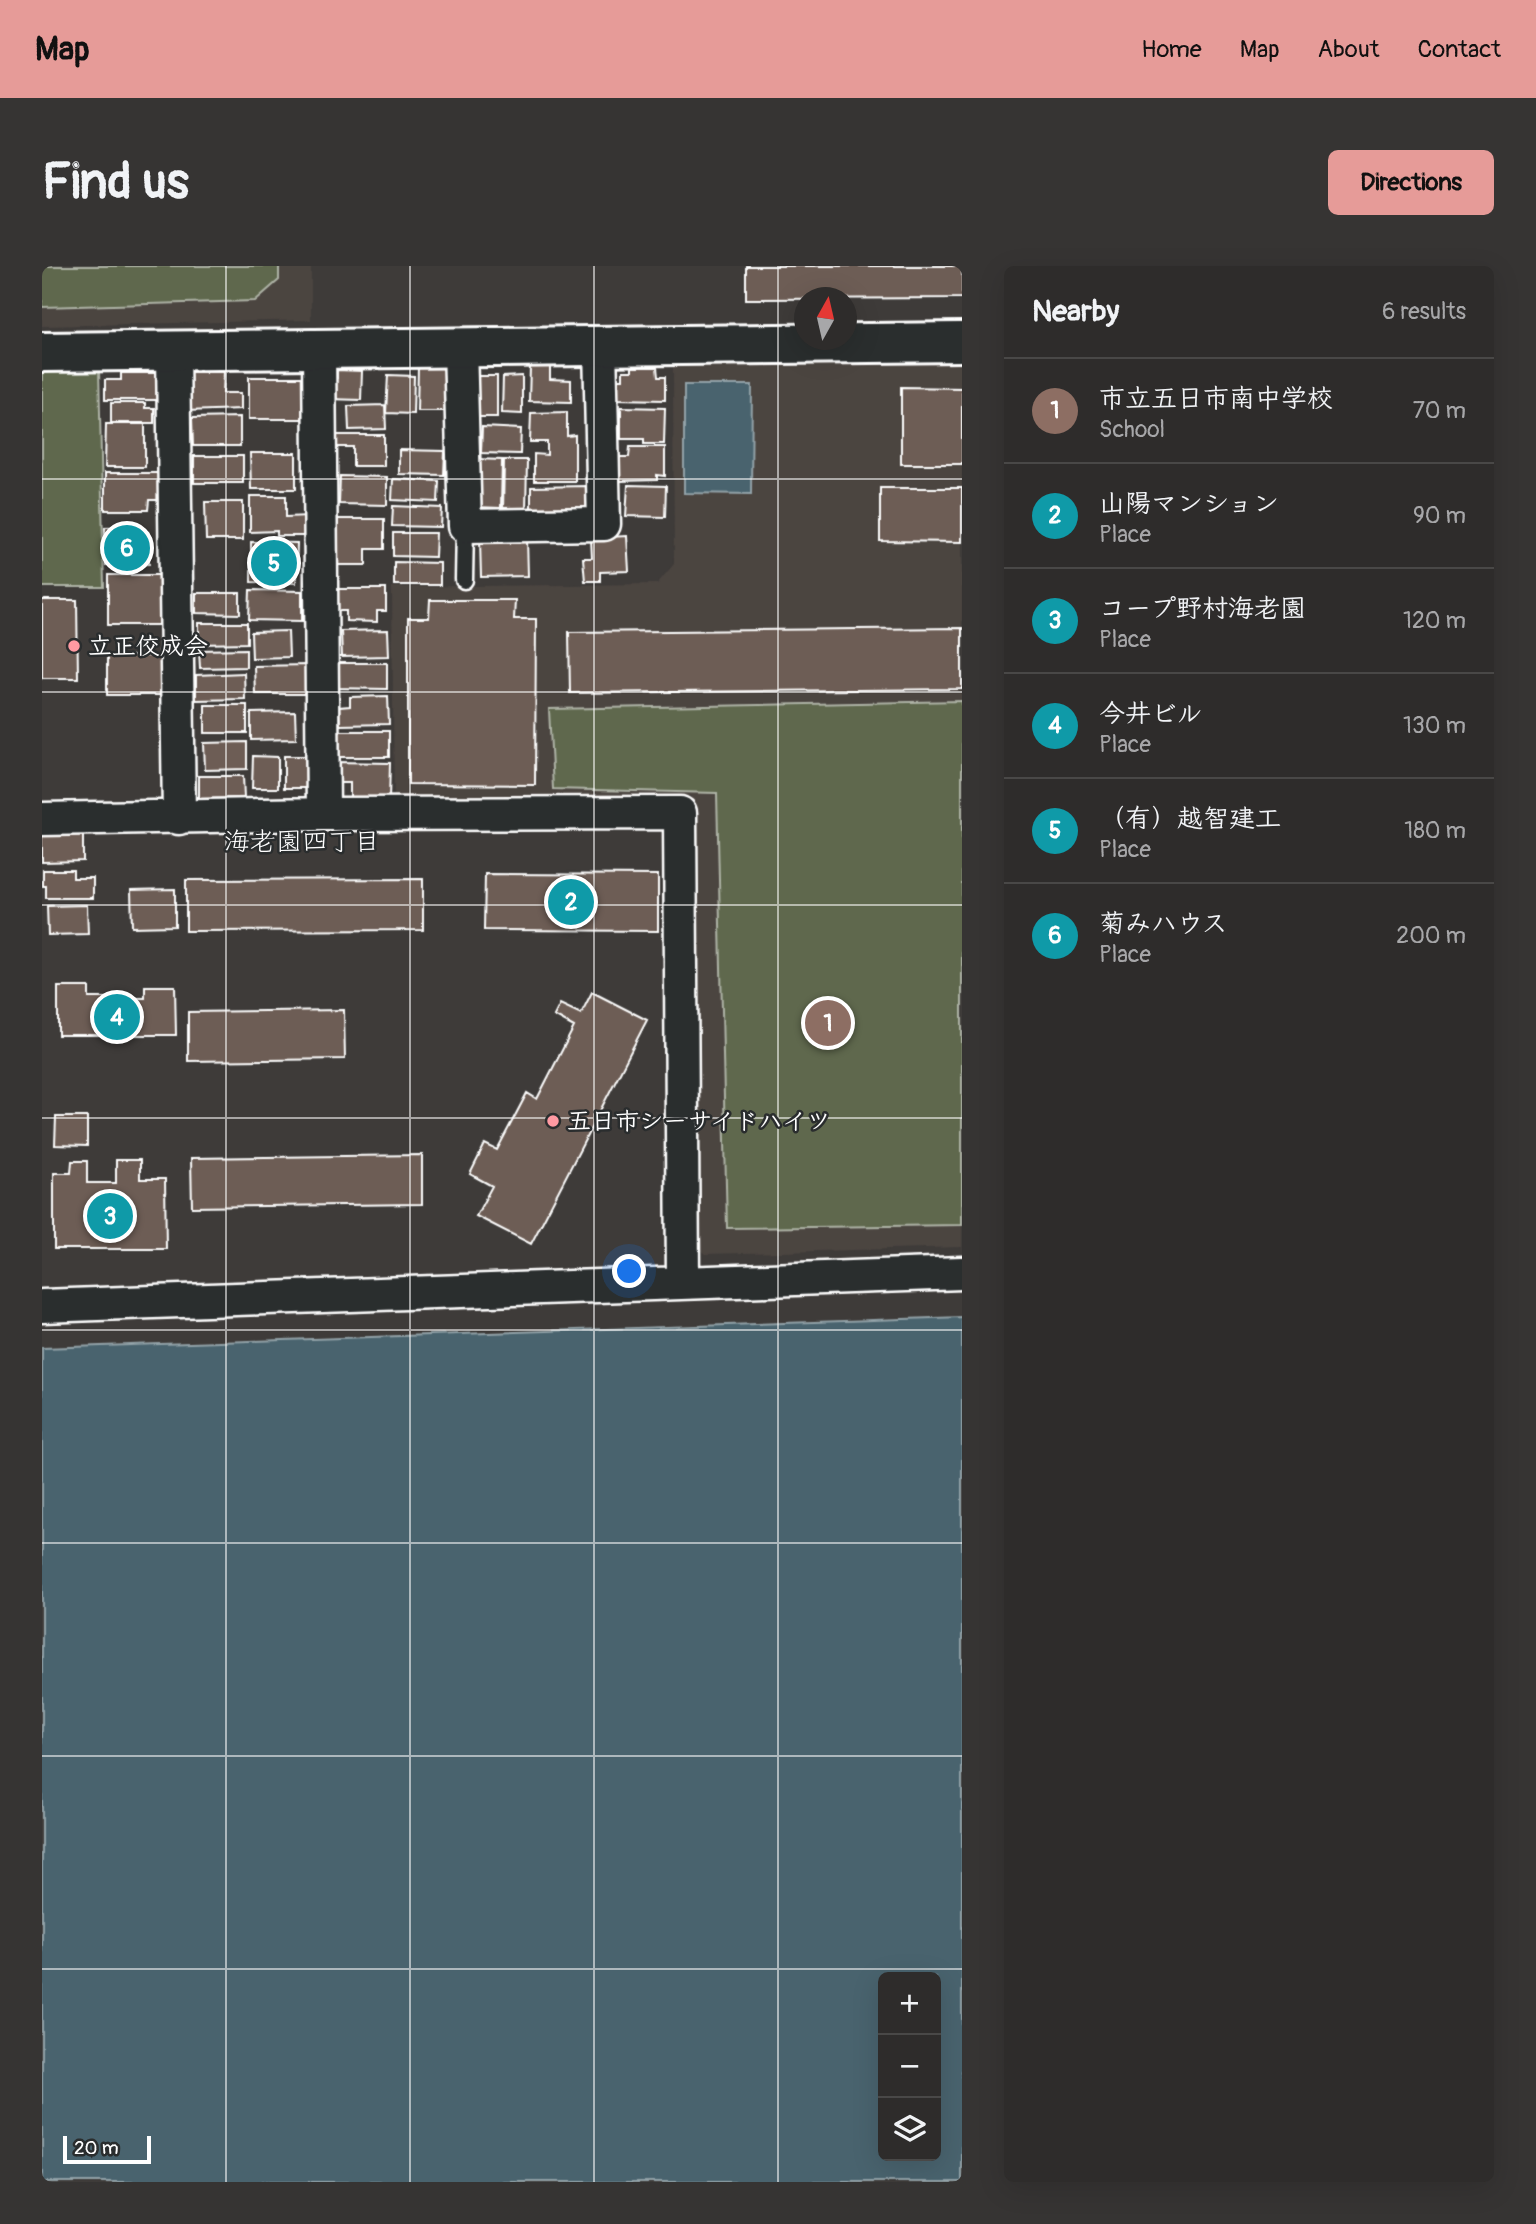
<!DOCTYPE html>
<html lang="en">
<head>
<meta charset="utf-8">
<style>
  body { margin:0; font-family:Pangolin,"Klee One",sans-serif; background:#363433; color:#f1f3f6 }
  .controls { position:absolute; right:21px; bottom:21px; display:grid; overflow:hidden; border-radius:10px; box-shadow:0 7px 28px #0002 }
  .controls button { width:63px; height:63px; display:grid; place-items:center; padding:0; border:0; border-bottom:2px solid #494847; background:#2e2c2b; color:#f1f3f6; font:35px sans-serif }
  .compass { position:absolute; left:752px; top:21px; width:63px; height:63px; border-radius:50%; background:#2e2c2b; box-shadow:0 7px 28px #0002; rotate:8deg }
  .scale { position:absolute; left:21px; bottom:18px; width:88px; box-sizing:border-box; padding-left:7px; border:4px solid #fff; border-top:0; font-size:19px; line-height:24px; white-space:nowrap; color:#fff; -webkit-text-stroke:5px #2a2d2e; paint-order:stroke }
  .you { position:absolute; left:588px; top:1006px; width:24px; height:24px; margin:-18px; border:5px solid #fff; border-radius:50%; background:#1a73e8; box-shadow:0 0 0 10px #1a73e833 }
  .badge { display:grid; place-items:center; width:46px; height:46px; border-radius:50%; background:#e69b98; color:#fff; font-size:23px; font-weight:700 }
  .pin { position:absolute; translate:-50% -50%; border:4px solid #fff; box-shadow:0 2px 7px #0006 }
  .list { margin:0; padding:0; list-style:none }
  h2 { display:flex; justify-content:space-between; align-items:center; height:91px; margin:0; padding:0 28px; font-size:30px }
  h2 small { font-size:23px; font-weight:400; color:#a7a7a9 }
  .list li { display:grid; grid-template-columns:46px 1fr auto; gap:21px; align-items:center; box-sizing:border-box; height:105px; padding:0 28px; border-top:2px solid #494847 }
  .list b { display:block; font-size:26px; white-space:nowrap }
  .list p { margin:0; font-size:23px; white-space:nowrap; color:#a7a7a9 }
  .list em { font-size:23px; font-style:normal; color:#a7a7a9 }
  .icon { flex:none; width:38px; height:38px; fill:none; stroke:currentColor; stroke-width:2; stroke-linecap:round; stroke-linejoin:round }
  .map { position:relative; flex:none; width:920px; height:1916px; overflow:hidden; border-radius:10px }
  header { display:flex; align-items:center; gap:42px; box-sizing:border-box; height:98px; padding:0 35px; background:#e69b98; color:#111 }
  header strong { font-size:33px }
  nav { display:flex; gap:38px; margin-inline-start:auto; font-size:24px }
  .intro { display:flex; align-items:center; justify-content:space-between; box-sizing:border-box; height:168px; padding:0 42px }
  h1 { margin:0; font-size:49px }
  .button { padding:18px 32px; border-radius:10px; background:#e69b98; color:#111; font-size:24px; font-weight:700 }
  main { display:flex; gap:42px; padding:0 42px }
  aside { flex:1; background:#2e2c2b; border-radius:10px; box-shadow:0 7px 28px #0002 }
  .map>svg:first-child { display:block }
  .built { fill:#4c4541 }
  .green { fill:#5e674d; stroke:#aeb3a6; stroke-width:2 }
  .water { fill:#4a646e; stroke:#92a2a8; stroke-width:2; fill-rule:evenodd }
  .building { fill:#6d5d54; stroke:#fff; stroke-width:2 }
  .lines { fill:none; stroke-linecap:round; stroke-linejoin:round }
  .service-casing { stroke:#fff; stroke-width:21 }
  .minor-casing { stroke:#fff; stroke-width:37 }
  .tertiary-casing { stroke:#fff; stroke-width:44 }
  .service { stroke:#2a2d2e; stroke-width:16 }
  .minor { stroke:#2a2d2e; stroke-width:32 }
  .tertiary { stroke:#2a2d2e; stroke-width:38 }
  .grid { fill:none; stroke:#fff; stroke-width:2; stroke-opacity:0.55 }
  .poi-dot { fill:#ff9aa2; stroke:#2a2d2e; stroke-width:2.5 }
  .labels { text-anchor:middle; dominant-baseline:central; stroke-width:5; stroke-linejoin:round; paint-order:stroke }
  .poi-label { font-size:24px; font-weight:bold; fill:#fff; stroke:#2a2d2e; text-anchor:start }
  .neighbourhood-label { font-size:26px; fill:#fff; stroke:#2a2d2e }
</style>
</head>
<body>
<header>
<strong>Map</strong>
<nav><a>Home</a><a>Map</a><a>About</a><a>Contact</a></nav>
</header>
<div class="intro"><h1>Find us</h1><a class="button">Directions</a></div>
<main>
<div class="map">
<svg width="920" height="1916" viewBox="0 0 920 1916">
  <rect width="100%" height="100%" fill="#3e3b39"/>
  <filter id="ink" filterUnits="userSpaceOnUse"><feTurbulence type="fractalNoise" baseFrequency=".0143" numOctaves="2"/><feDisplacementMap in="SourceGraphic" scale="14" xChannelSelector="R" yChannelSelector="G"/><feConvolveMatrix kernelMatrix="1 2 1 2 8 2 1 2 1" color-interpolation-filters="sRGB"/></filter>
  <g filter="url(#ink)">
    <!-- built -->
    <path class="built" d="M0,0H269V54L0,60Z
      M920,95V981L663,988L653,980L649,530L352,535L350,321L615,318L632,298L631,98Z"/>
    <!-- green -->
    <path class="green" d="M0,0H237V14L213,35L0,41Z
      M57,104L62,321H0V105Z
      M920,435V959L685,962L675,527L511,523L507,443Z"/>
    <!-- water -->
    <path class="water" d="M642,119H710L709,228L642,227Z
      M920,1051V1916H0V1082ZM841,1711H894V1890H841Z"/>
    <!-- building -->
    <path class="building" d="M704,0H920V32L704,33Z
      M376,101L406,102L405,145H375Z
      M488,101H508V113L529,114V136L487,135Z
      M590,101H615L616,111H623V134L575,133V113H581V105H590Z
      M295,104L320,105L319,134L287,133V112H295Z
      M144,106H182L181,127H199V143L144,145Z
      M79,107H123V134H63V114H79Z
      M346,109L372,110L371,148L344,147Z
      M431,110H455V151H431Z
      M480,110V148L460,147L461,111Z
      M207,111H265V153H207Z
      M859,121L920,122V198H859Z
      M69,137H103V142H112V157H69Z
      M343,139L344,163L307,164L306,140Z
      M579,141L623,142L622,178H602V173H579Z
      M525,146V170L533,169V215H492V188L505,189V176H488L489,147Z
      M198,151V180H151L150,152Z
      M64,158H103V201H63Z
      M440,161L479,163L478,188L439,187Z
      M289,169H342V200H311V181H289Z
      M588,181H623V210L615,209V214L578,215V191H587Z
      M357,184L403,185L402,209L357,208Z
      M208,187H254V223H209Z
      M152,190H201V217H152Z
      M434,193L460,194L459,242L433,241Z
      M462,194H485L484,245H461Z
      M63,207H122V234H107L106,244H63Z
      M298,210L345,211V239L297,238Z
      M351,213L397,215L396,236L350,234Z
      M586,219L624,220L623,251L584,250Z
      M546,220L547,249L489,250V221Z
      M838,222H920V276L838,275Z
      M208,230H244V251L267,250V270H235V265L208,266Z
      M163,236H201V274H164Z
      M351,240L400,242L399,261L350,260Z
      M294,253H342V283H324V299H294Z
      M94,260L95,266H106L107,298L64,299L63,261Z
      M351,267H394L393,291L351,290Z
      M585,270L587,305L558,306V315H543L541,292H550L549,272Z
      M485,272L486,310L439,311L438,273Z
      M209,276L255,277L254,317L209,316Z
      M352,296L398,297V319H352Z
      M66,309H119L120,359H66Z
      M294,323H344V345H335V356L304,355V345H294Z
      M208,324L260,325V355L207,354Z
      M154,327H198V348L154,347Z
      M0,334H35L36,412H0Z
      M388,334H473L472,353H494L493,519L366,518V352H387Z
      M157,357H205V377L157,378Z
      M920,362V423L528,427L527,366Z
      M346,364L347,390L300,391L299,365Z
      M246,365L247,391L210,392L209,366Z
      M204,383V401L158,402L157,384Z
      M65,390H125L126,429H65Z
      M292,397H345V423L291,422Z
      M266,399L267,428H213L212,400Z
      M202,407L203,433L154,434V409Z
      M346,430L347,458L298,459L297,441L308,440V431Z
      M163,439H205V467H163Z
      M253,446L254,473L209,474V447Z
      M293,465H347V491H293Z
      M205,476V503L163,504L162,477Z
      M211,490L236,491V522H210Z
      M242,490H270V522H242Z
      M292,496L348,497L347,534H308V517H291Z
      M157,510H201L202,532L157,533Z
      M0,566H41V595L0,596Z
      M1,604H31V612H51V632H4V620H1Z
      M443,608L616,609V665L442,664Z
      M381,613V664L144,665V614Z
      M133,623V660L90,661L89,624Z
      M45,639L46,668L6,669L5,640Z
      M103,720H133L134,769H16V721H47V732H103Z
      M550,726L605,754L489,978L434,950L450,920L428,908L443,878L455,884L485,827L495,833L532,761L512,750L518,738L539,748Z
      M302,744L303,793L146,795V746Z
      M14,851H45V880L13,879Z
      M380,889V938L150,941L149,892Z
      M74,894H98V913H123L124,983H12V907H29L30,895H45V917H74Z"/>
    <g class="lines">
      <defs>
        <path id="service" d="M422,314L423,260"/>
        <path id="minor" d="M418,81L423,260L562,258L558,79
          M277,82L281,548
          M131,85L137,552
          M0,553L281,548L638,547L641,1016
          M0,1040L920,1007"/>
        <path id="tertiary" d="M0,86L920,76"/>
      </defs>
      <!-- service casing -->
      <use href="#service" class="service-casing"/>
      <!-- minor casing -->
      <use href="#minor" class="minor-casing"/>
      <!-- tertiary casing -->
      <use href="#tertiary" class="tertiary-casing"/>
      <!-- service -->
      <use href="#service" class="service"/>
      <!-- minor -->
      <use href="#minor" class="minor"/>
      <!-- tertiary -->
      <use href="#tertiary" class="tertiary"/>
    </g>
  </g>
  <!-- grid -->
  <path class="grid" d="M184,0V1916M368,0V1916M552,0V1916M736,0V1916M0,213H920M0,426H920M0,639H920M0,852H920M0,1064H920M0,1277H920M0,1490H920M0,1703H920"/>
  <!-- markers -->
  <g class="poi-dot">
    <circle cx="32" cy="380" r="7"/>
    <circle cx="511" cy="855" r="7"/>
  </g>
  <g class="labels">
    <!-- poi labels -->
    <g class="poi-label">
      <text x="46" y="380">立正佼成会</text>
      <text x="525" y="855">五日市シーサイドハイツ</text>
    </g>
    <!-- neighbourhood labels -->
    <g class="neighbourhood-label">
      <text x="260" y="576">海老園四丁目</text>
    </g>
  </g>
</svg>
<div class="controls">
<button>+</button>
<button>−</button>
<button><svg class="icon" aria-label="layers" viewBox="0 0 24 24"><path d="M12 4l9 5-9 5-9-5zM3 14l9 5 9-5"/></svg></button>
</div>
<svg class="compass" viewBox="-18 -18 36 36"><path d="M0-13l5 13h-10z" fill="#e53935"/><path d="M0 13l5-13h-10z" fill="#a7a7a9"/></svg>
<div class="scale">20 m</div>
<div class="you"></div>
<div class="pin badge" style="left:786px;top:757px;background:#8d6e63">1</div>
<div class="pin badge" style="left:529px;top:636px;background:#0f9aa8">2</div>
<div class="pin badge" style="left:68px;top:950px;background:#0f9aa8">3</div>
<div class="pin badge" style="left:75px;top:751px;background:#0f9aa8">4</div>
<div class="pin badge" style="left:232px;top:297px;background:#0f9aa8">5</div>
<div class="pin badge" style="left:85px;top:282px;background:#0f9aa8">6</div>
</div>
<aside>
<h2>Nearby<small>6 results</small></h2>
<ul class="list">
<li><span class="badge" style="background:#8d6e63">1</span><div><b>市立五日市南中学校</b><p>School</p></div><em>70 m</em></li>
<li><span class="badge" style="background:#0f9aa8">2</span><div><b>山陽マンション</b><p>Place</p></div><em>90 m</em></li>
<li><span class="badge" style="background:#0f9aa8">3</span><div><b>コープ野村海老園</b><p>Place</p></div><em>120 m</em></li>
<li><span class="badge" style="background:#0f9aa8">4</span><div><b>今井ビル</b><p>Place</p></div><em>130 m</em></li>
<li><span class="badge" style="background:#0f9aa8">5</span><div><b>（有）越智建工</b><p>Place</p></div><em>180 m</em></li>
<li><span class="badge" style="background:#0f9aa8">6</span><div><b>菊みハウス</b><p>Place</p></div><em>200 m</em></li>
</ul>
</aside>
</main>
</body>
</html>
